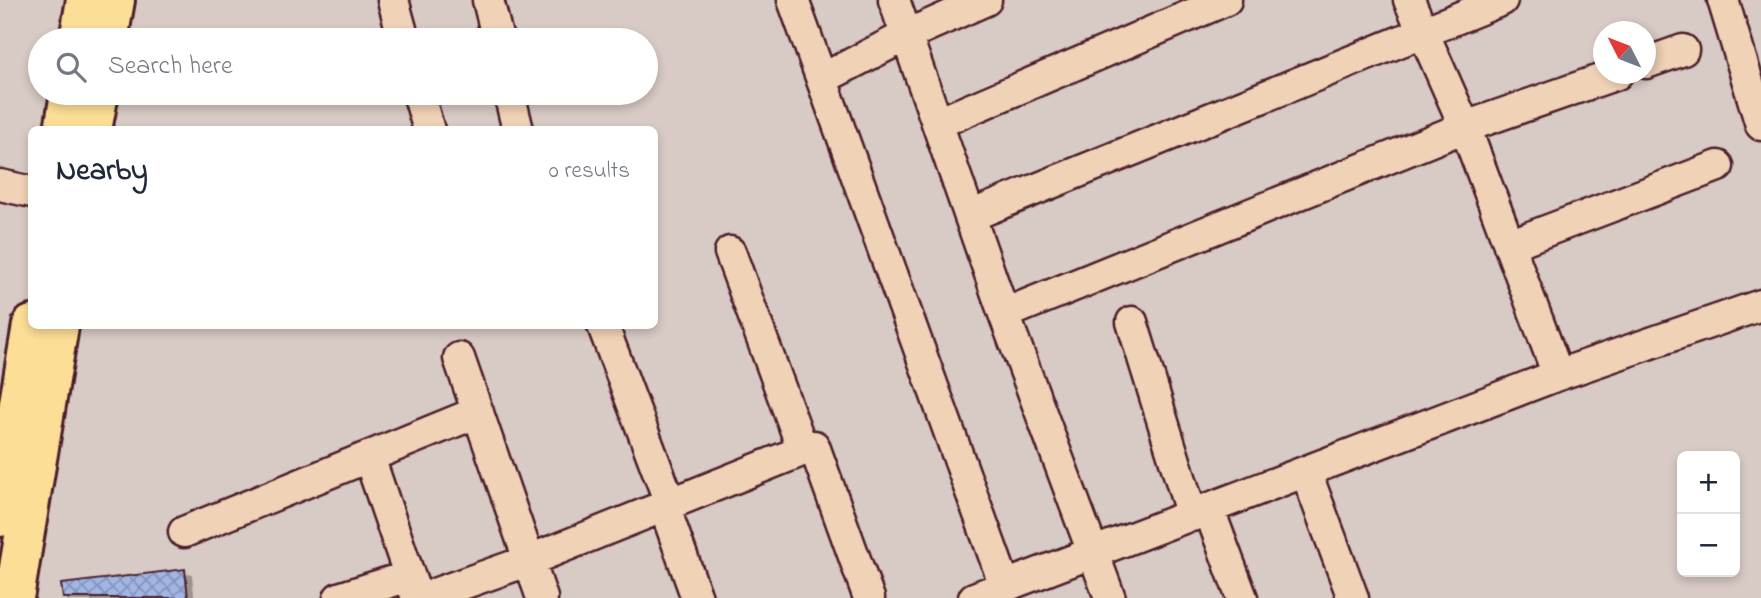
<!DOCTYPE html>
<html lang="en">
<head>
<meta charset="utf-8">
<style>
  body { margin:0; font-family:"Indie Flower",sans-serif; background:#f2f2f3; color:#1f2937 }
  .controls { position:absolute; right:21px; bottom:21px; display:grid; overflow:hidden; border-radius:10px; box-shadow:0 4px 10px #0003 }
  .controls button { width:63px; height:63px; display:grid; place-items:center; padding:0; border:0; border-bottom:2px solid #e0e1e3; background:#fff; color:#1f2937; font:35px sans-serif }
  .compass { position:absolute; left:1593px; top:21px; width:63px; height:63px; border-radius:50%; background:#fff; box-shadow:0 4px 10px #0003; rotate:312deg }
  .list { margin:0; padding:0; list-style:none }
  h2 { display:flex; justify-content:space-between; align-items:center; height:91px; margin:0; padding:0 28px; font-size:30px }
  h2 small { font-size:23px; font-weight:400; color:#747a83 }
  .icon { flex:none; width:38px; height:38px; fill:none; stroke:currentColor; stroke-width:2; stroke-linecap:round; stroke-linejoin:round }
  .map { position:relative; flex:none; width:1761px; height:598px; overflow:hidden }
  .search { position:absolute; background:#fff; box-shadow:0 4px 10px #0003; left:28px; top:28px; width:630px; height:77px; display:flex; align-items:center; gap:18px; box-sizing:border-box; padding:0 24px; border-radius:38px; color:#747a83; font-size:26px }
  .panel { position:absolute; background:#fff; box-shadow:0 4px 10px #0003; left:28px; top:126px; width:630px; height:203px; border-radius:10px }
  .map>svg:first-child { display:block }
  .building { fill:url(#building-cross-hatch); stroke:#4a1f2b; stroke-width:2; filter:url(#shadow) }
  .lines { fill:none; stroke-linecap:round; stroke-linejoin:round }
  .minor-casing { stroke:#4a1f2b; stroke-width:35 }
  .primary-casing { stroke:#4a1f2b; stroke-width:44 }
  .minor { stroke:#f0d2b6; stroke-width:30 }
  .primary { stroke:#fdde96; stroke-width:38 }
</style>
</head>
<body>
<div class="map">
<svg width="1761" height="598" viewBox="0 0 1761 598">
  <defs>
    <pattern id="building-cross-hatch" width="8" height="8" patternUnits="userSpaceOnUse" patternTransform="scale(1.75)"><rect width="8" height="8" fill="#a1b6e4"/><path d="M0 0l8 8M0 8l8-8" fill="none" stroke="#8593b9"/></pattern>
    <filter id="shadow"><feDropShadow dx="6" dy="6" stdDeviation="0" flood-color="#0004"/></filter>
  </defs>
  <rect width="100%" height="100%" fill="#d8cac4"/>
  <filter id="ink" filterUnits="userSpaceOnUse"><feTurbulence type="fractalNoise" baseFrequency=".0143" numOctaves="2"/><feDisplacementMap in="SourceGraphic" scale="14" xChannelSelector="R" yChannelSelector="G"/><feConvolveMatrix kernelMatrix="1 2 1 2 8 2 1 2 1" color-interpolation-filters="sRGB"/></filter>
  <g filter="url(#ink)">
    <!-- building -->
    <path class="building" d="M185,569L188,598H63L61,584Z"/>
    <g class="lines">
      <defs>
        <path id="minor" d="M393,0L404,40
          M488,0L498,40
          M793,0L1005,586
          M894,0L1004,314L1110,598
          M1409,0L1465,127L1558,375
          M1723,0L1761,125
          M1646,63L1683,50
          M822,79L907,35L986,0
          M418,93L429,130
          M509,93L518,130
          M938,123L1226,0
          M0,185L32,192
          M970,216L1502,0
          M1509,245L1718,166
          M730,252L803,450
          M1004,314L1465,127L1617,74
          M1132,322L1192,516
          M603,326L670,503
          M459,358L542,598
          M369,457L417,598
          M1306,472L1353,598
          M664,506L697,598
          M1209,510L1242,598
          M184,532L478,412
          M339,598L409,576
          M423,598L530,560L814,446L869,598
          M974,598L1558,375L1761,305"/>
        <path id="primary" d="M79,40L86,0
          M108,40L115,0
          M64,130L70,93
          M92,130L99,93
          M0,517L32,325
          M14,598L59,326"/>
      </defs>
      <!-- minor casing -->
      <use href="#minor" class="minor-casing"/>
      <!-- primary casing -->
      <use href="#primary" class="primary-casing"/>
      <!-- minor -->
      <use href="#minor" class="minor"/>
      <!-- primary -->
      <use href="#primary" class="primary"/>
    </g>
  </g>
</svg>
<div class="controls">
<button>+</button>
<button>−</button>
</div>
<svg class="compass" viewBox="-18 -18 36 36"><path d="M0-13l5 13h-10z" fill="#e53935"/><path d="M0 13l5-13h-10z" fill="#747a83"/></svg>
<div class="search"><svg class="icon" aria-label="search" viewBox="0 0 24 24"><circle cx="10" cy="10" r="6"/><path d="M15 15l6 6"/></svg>Search here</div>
<section class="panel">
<h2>Nearby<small>0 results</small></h2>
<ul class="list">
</ul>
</section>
</div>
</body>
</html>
